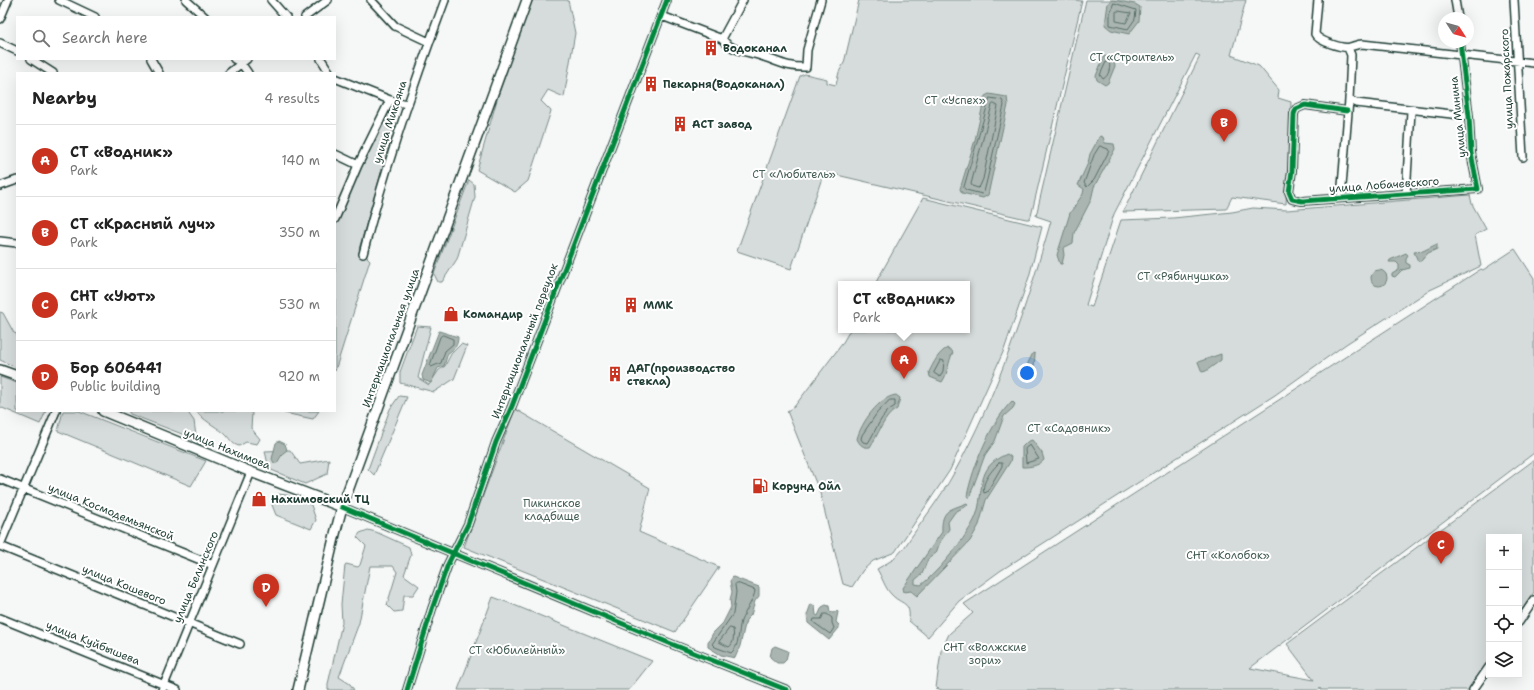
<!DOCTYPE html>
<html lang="en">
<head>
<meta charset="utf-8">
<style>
  body { margin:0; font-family:"Shantell Sans",sans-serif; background:#f6f6f6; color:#222 }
  .controls { position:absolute; right:12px; bottom:12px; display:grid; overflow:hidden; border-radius:0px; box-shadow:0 4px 16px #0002 }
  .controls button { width:36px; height:36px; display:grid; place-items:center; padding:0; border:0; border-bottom:1px solid #e0e0e0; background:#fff; color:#222; font:20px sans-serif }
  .compass { position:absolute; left:1438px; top:12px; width:36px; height:36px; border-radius:50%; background:#fff; box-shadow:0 4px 16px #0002; rotate:126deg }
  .you { position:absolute; left:1027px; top:373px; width:14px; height:14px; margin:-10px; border:3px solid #fff; border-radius:50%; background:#1a73e8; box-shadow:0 0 0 6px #1a73e833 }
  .badge { display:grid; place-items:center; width:26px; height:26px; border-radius:50%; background:#c8321e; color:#fff; font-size:13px; font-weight:700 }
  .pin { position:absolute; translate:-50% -33px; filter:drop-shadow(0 1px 2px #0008) }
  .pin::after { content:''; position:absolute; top:21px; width:14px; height:12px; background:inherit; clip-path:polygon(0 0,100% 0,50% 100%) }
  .popup { position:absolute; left:838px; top:281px; width:132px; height:52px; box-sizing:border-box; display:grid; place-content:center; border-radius:0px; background:#fff; filter:drop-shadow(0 1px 3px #0005); font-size:13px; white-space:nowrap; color:#767676 }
  .popup b { font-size:15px; color:#222 }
  .popup::after { content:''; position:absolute; left:50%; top:100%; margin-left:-8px; border:8px solid transparent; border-top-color:#fff }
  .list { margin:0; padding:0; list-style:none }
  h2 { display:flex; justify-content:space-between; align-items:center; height:52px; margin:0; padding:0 16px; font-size:17px }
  h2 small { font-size:13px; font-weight:400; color:#767676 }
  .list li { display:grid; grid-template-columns:26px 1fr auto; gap:12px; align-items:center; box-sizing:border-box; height:72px; padding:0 16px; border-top:1px solid #e0e0e0 }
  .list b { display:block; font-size:15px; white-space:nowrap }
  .list p { margin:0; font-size:13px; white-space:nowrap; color:#767676 }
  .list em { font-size:13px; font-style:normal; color:#767676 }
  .icon { flex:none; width:22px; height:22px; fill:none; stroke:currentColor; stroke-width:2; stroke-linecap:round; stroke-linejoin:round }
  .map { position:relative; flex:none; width:1534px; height:690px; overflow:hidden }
  .search { position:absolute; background:#fff; box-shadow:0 4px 16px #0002; left:16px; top:16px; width:320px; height:44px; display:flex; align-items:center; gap:10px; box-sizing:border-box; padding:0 14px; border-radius:0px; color:#767676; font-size:15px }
  .panel { position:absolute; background:#fff; box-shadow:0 4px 16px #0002; left:16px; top:72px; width:320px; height:340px; border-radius:0px }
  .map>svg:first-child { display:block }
  .green { fill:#d6dcdb; stroke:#7a8c88 }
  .water { fill:#aab5b1; stroke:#72857f }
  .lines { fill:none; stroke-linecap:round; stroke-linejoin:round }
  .shore { stroke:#576d66; stroke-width:1 }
  .minor-casing { stroke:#1f3d34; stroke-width:10 }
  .major-casing { stroke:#1f3d34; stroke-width:12 }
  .minor { stroke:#fff; stroke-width:7 }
  .major { stroke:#fff; stroke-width:9 }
  .cycleway-casing { stroke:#fff; stroke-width:8 }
  .cycleway { stroke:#00873e; stroke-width:5 }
  .labels { text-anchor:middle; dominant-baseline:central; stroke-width:4; stroke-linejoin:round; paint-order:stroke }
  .poi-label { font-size:11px; font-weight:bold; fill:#1f3d34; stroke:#fff; text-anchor:start }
  .park-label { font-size:11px; fill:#445d55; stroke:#fff }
  .street-label { font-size:11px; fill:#1f3d34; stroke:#fff }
</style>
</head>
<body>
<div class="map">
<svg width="1534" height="690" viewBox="0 0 1534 690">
  <rect width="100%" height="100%" fill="#f6f7f7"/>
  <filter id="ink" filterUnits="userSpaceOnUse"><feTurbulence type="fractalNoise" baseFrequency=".025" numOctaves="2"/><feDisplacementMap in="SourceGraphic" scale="8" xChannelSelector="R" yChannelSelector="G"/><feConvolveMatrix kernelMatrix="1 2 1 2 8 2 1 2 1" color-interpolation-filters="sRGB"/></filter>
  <g filter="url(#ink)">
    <!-- green -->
    <path class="green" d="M532,0H568L575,33L564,97L548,90L541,101L551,111L528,181L515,192L477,170L502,82Z
      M859,0H1074L1082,1L1031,216L1029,219H1026L824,172L791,269L737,251L800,76L805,74L827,79V83L836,85L839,72L844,63Z
      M1086,0H1246L1231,55L1259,66L1279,90L1278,98L1291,102L1286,204L1232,197L1226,209L1123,212L1200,56L1196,54L1114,214L1086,305L1092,307L1121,220L1173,218L1232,212L1253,208L1287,210L1470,195L1472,204L1486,229L1475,235L1481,266L1430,290L1346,344L1275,395L1000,571L959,601L928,637L909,621C911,600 902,606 891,594C885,588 882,577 877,569L894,559L904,548C920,523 940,499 954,473C998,394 1026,307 1051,221L1036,216Z
      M390,110L396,115L385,159L359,249L370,260L335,371V223L361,165Z
      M469,180L474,184L475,197L457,259L442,282H438L434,274Z
      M923,198L1042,227L1029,277L1004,350L950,470L895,552L873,561L863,570L852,587L843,584L820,493L787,411L794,407L842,344L850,330H967V284H875Z
      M1515,249L1534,278V453L1250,668L1314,680L1287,644L1534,460V592L1519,615V537H1489V661L1471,690H1321L1320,688L1319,690H942L936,688L941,651L949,634L973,613L964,604L1481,269L1483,270Z
      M0,312L3,313L14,333L17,334V365L15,367L0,360Z
      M417,326L431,327L418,378L429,385L439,370L445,366L451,354L461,344L467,346L454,379L434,392L400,383V372Z
      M0,377L17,383V411H46L40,424L0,407Z
      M399,396L407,397L374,475L368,469L390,409Z
      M515,409L650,488L639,532L719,567L675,632L464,547Z
      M63,411H79L206,461L191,486L58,431Z
      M128,411H187L194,421L196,436L202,442L201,445L182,434L130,414Z
      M196,411H249L252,413L251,428L260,439L257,444L246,442L239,446C231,444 230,438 224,433C215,426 203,420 196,411Z
      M284,411H319L313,419L284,413Z
      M290,450L300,464L329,459L327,474L305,484L269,469L265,451Z
      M277,494L287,495L311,505L316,520L311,529L276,515L272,505Z
      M368,530L376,532L409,547L411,555L404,575L419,586L413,595H404L402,611L394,612L387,605L397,572L393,566H370L359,623L339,677L350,684L354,690H328V684L342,623L341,604L345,565L346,564L358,567L360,565L366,546L357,537L360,533Z
      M493,597L509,603L652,661L629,690H458Z"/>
    <!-- water -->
    <path class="water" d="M1112,0L1135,4L1140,7L1139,21L1129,34L1111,30L1105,25L1108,3Z
      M1104,56L1113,58L1115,66L1108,83L1105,85L1097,80L1096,76Z
      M989,94L1007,97L1008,105L991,181L988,195L983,198L962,193L960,189L975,140L985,96Z
      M1100,136L1103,137L1105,143L1114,144L1115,149L1094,187L1091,200L1074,233L1073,243L1063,248L1064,255L1062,264H1060L1057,255L1066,226L1070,213L1083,194L1084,189L1078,185L1088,163L1090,154Z
      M1437,244V249L1428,253L1421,261H1418L1414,252L1423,251Z
      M1406,253L1408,255L1406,258V263L1410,265V268L1402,270L1395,277L1392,276V274L1399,270V265L1396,262H1389L1390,260Z
      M1371 278a8 8 0 1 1 16 0a8 8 0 1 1-16 0Z
      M439,331L458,337C458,345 455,349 448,353L444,366L438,368L431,383L423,380L422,375Z
      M948,348L953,352C948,362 948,374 942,382L930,377L929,372C933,364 939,351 948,348Z
      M1033,353L1035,354L1034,368L1028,376L1026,374L1028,363Z
      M1221,354V360L1206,371L1202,372L1198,362Z
      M896,395L900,398L897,409C884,415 878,436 870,447C863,448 860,445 857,439C861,423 879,397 896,395Z
      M1012,401L1015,404L1013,408L1004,416L995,441L985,455L969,498L967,496C973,466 991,422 1012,401Z
      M1032,440L1042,453L1044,460C1038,466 1031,467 1022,467V447L1027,442Z
      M279,441L285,444L287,450L283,453L277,463H274L272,459L276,443Z
      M1007,454L1011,457L1010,462L986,500L979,525L970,541L917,596L911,591L904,592L903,588L942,532C941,509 950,510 967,503L968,505L955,512L948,522L949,529L940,542L936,553L928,559L922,574L915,580V584L921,585C937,573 968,536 976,516C985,492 974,467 1007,454Z
      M733,577L759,587V596L755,601L751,615L746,620L740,646L735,658L721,655L708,647V643L713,633L723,623L731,607L730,600L732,592L730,581Z
      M811,604L815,606L816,615L818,616L822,607L826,605L829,606L830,612L833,613L837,611L838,612L836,622L839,625V628L829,640L808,623L807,615Z
      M775,646L788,651L786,660L783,663H777L770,657L772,648Z"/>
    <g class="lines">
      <!-- shore -->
      <path class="shore" d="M1114,3L1136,10L1135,19L1128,29L1110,25V14Z
        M1118,11L1131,13L1126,23L1116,21V12Z
        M1109,61C1111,67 1109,76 1103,79L1100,75L1106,62Z
        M990,98L1002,100L1004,105L987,180L984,192L982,194L966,190L964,188Z
        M994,104L998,106L983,179L980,186L978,188L972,186L971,184L992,105Z
        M1100,146L1108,149L1109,151L1094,180L1087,187L1084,183L1094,155Z
        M443,335L453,339V344L445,351L441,363L431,367L430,365L440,337Z
        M941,360L944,361L943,371L940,377L934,373Z
        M890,400H895V406C881,413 876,431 868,443L863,442L861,439L862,435L877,413Z
        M1030,445L1039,459L1026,463L1025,449Z
        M999,463H1002V466L987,492L984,493C981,482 992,470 999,463Z
        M737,583L755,590C755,598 744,613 741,621C738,631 740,646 731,653L715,647L712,644L733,614L736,592L735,585Z
        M824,614H827L832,618V623L834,628L830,634L813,622L814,619H821Z
        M730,628L733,629C734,635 734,644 729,647L719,642Z"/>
      <defs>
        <path id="minor" d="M59,0L95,17
          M186,0L205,17
          M271,0L286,17
          M371,0L395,26L429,42
          M1318,0L1315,34C1318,41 1343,49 1350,47C1354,46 1358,44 1362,44L1534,63
          M1455,0L1458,18
          M1514,0L1523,157
          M662,16L722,39C732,52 747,51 761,56C777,61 788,68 806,67L807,50L821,0
          M305,17L328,0
          M0,19L8,0
          M722,39L743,0
          M0,43L17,51
          M31,59L53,73
          M151,59L159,73
          M234,59L241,63L248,73
          M321,59L330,73
          M229,73L247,59
          M335,78L390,100L407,104
          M1349,100L1356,103L1469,116
          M1347,111L1305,105L1296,109L1294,114L1292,171L1289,192L1292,199L1302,201L1331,199L1478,189L1471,153L1469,116L1460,42
          M335,154L358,165
          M0,186L17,180
          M1406,194L1411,111
          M1341,198L1349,100L1351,55L1348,48
          M335,219L358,165L390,100
          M0,241L17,243
          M363,254C385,168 414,83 445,0
          M0,479L213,565
          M342,507L669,643L787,690
          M0,545L56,411
          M0,546L240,644
          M0,618L177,690
          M1519,622L1534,600
          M162,690L251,472
          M407,690L432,609L448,564L468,524L496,442L512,406L667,0
          M1473,690L1489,667"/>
        <path id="major" d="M0,370L17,376
          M103,411L251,472L342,507
          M298,690L335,534L342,507L527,0"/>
      </defs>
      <!-- minor casing -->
      <use href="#minor" class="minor-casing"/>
      <!-- major casing -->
      <use href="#major" class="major-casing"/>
      <!-- minor -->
      <use href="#minor" class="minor"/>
      <!-- major -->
      <use href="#major" class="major"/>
      <defs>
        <path id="cycleway" d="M1347,111L1305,105L1296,109L1294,114L1292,171L1289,192L1292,199L1302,201L1331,199L1478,189L1471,153L1469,116L1460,42
          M342,507L669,643L787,690
          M407,690L432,609L448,564L468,524L496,442L512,406L667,0"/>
      </defs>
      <!-- cycleway casing -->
      <use href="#cycleway" class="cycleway-casing"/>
      <!-- cycleway -->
      <use href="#cycleway" class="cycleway"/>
    </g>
  </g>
  <!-- icons -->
  <defs>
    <symbol id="building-bare" viewBox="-9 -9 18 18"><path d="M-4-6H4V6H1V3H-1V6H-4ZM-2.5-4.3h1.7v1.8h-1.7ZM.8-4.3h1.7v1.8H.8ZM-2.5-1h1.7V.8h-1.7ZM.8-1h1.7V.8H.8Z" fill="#c8321e" stroke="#fff" stroke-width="2.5" paint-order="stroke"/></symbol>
    <symbol id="shop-bare" viewBox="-9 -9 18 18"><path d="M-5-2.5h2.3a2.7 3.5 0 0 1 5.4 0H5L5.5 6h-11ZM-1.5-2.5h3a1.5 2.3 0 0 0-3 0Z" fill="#c8321e" stroke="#fff" stroke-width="2.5" paint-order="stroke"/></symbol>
    <symbol id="fuel-bare" viewBox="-9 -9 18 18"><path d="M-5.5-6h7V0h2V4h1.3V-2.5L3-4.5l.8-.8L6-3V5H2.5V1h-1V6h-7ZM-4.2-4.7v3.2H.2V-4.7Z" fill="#c8321e" stroke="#fff" stroke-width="2.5" paint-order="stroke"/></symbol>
  </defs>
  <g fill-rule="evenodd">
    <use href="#building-bare" x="700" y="37" width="22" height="22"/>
    <use href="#building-bare" x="640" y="73" width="22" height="22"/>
    <use href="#building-bare" x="669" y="113" width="22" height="22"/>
    <use href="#building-bare" x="620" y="294" width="22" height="22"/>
    <use href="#shop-bare" x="440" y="303" width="22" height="22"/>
    <use href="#building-bare" x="604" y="363" width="22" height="22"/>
    <use href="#fuel-bare" x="749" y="475" width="22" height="22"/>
    <use href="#shop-bare" x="248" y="488" width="22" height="22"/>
  </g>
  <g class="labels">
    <!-- poi labels -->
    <g class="poi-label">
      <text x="723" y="48">Водоканал</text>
      <text x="663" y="84">Пекарня(Водоканал)</text>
      <text x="692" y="124">АСТ завод</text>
      <text x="643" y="305">ММК</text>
      <text x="463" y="314">Командир</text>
      <text x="627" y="368">ДАГ(производство<tspan x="627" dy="13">стекла)</tspan></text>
      <text x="772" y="486">Корунд Ойл</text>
      <text x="271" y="499">Нахимовский ТЦ</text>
    </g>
    <!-- park labels -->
    <g class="park-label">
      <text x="1132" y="57">СТ «Строитель»</text>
      <text x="955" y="100">СТ «Успех»</text>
      <text x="794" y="174">СТ «Любитель»</text>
      <text x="1183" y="276">СТ «Рябинушка»</text>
      <text x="1069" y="428">СТ «Садовник»</text>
      <text x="552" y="503">Пикинское<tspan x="552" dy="13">кладбище</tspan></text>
      <text x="1228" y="555">СНТ «Колобок»</text>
      <text x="985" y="647">СНТ «Волжские<tspan x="985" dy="13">зори»</tspan></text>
      <text x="517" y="650">СТ «Юбилейный»</text>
    </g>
    <!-- street labels -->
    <g class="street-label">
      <text transform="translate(1507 79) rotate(-93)">улица Пожарского</text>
      <text transform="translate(1458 117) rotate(-96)">улица Минина</text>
      <text transform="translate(390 122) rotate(-72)">улица Микояна</text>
      <text transform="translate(1384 185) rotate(-4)">улица Лобачевского</text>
      <text transform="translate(391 338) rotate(-70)">Интернациональная улица</text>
      <text transform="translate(525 341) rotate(-69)">Интернациональный переулок</text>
      <text transform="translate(227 449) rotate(22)">улица Нахимова</text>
      <text transform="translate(111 512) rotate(22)">улица Космодемьянской</text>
      <text transform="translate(196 577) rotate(-67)">улица Белинского</text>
      <text transform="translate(124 585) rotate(22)">улица Кошевого</text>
      <text transform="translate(93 643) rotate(22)">улица Куйбышева</text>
    </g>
  </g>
</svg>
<div class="controls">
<button>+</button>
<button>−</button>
<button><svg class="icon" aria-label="locate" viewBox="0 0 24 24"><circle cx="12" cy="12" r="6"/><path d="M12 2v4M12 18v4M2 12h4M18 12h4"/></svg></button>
<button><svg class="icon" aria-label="layers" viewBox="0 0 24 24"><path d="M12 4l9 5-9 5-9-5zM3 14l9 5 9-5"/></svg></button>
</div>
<svg class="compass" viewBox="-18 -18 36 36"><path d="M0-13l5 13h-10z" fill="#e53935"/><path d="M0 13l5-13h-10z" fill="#767676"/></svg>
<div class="you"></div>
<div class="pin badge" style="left:904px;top:379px">A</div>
<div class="popup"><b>СТ «Водник»</b>Park</div>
<div class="pin badge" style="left:1224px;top:142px">B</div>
<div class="pin badge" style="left:1441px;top:564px">C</div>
<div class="pin badge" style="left:266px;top:607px">D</div>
<div class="search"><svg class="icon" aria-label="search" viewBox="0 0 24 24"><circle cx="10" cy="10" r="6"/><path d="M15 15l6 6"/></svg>Search here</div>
<section class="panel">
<h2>Nearby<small>4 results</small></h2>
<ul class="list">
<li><span class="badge">A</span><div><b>СТ «Водник»</b><p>Park</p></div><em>140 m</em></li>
<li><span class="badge">B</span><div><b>СТ «Красный луч»</b><p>Park</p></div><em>350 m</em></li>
<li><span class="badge">C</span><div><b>СНТ «Уют»</b><p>Park</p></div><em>530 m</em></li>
<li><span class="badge">D</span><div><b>Бор 606441</b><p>Public building</p></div><em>920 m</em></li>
</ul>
</section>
</div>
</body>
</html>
